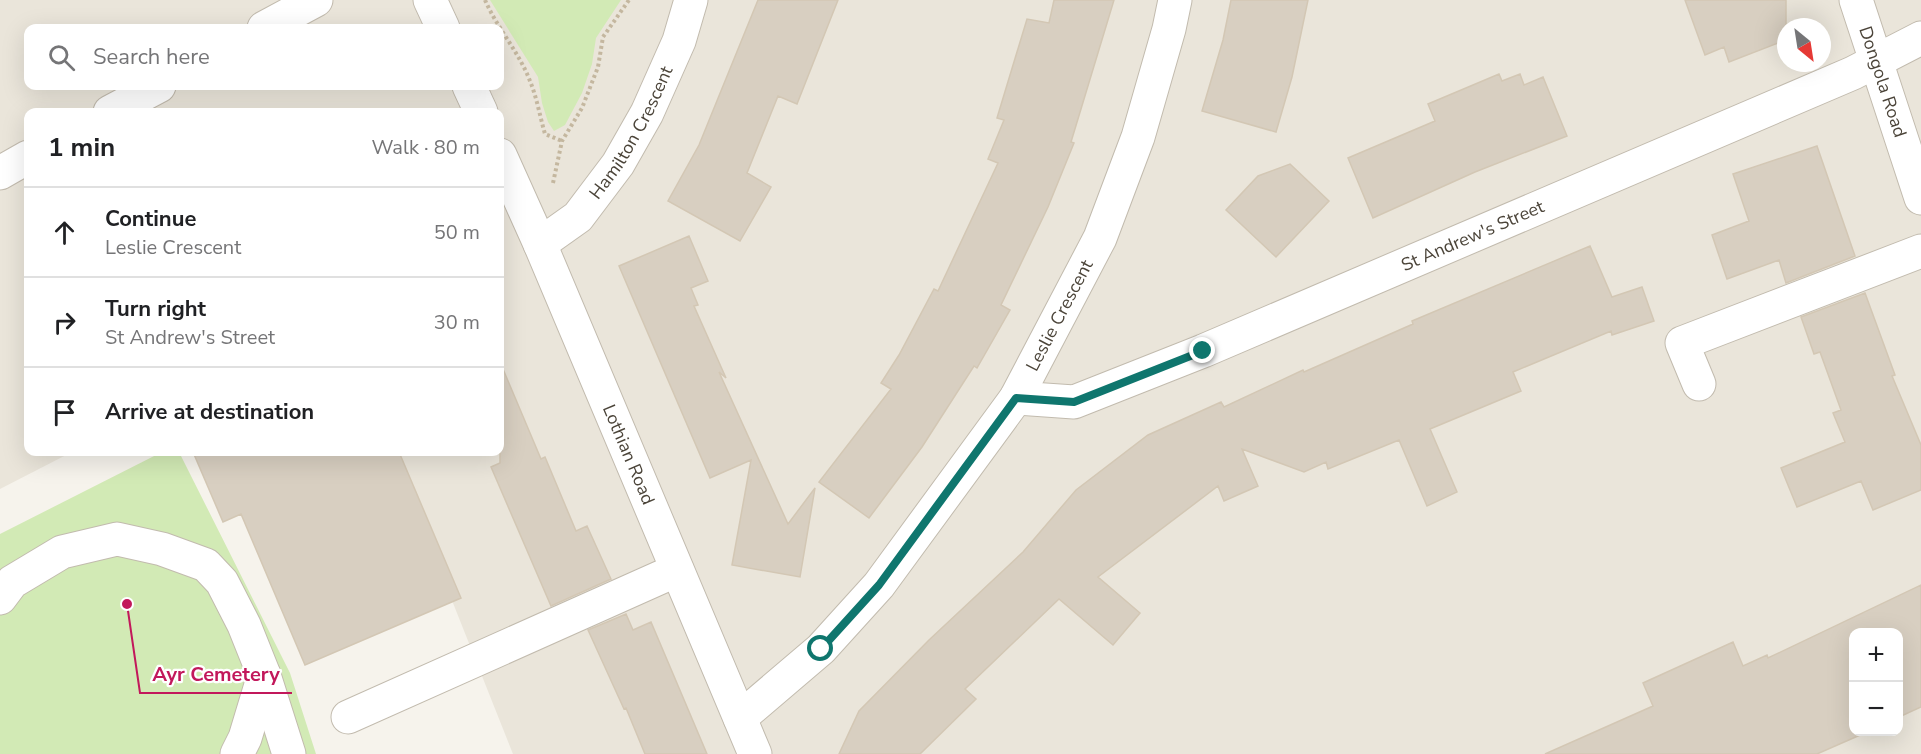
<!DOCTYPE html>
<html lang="en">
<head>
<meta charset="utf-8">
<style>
  body { margin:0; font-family:"Nunito Sans",sans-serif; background:#f2f2f2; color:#202124 }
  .controls { position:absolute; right:18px; bottom:18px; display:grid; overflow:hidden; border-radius:12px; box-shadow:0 6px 24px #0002 }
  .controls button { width:54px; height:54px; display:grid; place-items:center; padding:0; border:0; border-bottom:2px solid #e0e0e0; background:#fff; color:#202124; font:30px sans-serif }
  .compass { position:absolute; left:1777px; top:18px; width:54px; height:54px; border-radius:50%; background:#fff; box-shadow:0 6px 24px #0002; rotate:150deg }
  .stop { position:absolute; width:18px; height:18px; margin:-14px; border:4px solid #0f766e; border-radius:50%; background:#fff }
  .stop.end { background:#0f766e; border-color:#fff; box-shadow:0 2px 6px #0008 }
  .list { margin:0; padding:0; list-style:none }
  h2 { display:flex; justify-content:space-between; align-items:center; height:78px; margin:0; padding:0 24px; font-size:26px }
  h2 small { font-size:20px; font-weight:400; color:#757577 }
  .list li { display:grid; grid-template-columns:39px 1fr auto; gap:18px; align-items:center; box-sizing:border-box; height:90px; padding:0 24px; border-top:2px solid #e0e0e0 }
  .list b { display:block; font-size:22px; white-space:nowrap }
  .list p { margin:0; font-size:20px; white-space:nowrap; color:#757577 }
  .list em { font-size:20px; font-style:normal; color:#757577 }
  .icon { flex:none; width:33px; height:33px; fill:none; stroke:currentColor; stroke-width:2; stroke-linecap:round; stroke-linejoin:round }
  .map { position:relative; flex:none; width:1921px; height:754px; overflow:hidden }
  .search { position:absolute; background:#fff; box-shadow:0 6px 24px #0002; left:24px; top:24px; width:480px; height:66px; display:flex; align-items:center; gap:15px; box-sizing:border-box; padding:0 21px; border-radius:12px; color:#757577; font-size:22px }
  .panel { position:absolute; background:#fff; box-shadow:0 6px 24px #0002; left:24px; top:108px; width:480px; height:348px; border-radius:12px }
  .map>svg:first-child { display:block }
  .residential { fill:#eae5da; fill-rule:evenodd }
  .green { fill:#d2eab5 }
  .building { fill:#d8cfc1; stroke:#d3c7b4; stroke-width:1.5 }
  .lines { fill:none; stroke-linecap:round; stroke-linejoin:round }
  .minor-casing { stroke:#c2bbae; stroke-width:35 }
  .path { stroke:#c4b79f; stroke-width:4; stroke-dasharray:3 3; stroke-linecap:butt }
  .minor { stroke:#fff; stroke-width:33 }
  .route { stroke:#0f766e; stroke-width:8 }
  .labels { text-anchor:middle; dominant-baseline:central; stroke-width:4.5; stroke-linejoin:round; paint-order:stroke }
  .street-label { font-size:18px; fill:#4b4439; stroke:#fff }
  .leader { fill:none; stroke:#c2185b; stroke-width:2 }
  .callout-dot { fill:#c2185b; stroke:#fff; stroke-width:2 }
  .callout-label { font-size:20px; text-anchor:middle; font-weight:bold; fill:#c2185b; stroke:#fff; stroke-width:4.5; stroke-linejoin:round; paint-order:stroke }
</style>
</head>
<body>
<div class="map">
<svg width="1921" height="754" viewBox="0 0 1921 754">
  <rect width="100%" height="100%" fill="#f6f3ec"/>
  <!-- residential -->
  <path class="residential" d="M0,0H1921V754H513L393,452H500V112H28V452H72L0,489ZM1786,27H1822V63H1786ZM28,28H500V86H28ZM1854,632H1898V732H1854Z"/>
  <!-- green -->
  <path class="green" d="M490,0H621L596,38L592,64L582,93L565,125L554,131L548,122L542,103L538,77Z
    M162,452H179L290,673L316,754H0V534Z"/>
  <!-- building -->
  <path class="building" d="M758,0H838L797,104L778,96L747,173L771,187L740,241L668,201L699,145Z
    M1054,0H1114L1071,142L1074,143L1048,207L1001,305L1010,310L977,368L974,366L922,447L869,518L819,482L891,389L881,383L899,355L934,289L938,291L998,163L988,159L1004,120L997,118L1027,19L1049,23Z
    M1231,0H1308L1292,77L1276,132L1202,111L1223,40Z
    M1685,0H1786V40L1729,62L1724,47L1705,55Z
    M1499,74L1502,81L1520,74L1524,85L1543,77L1567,136L1475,172L1373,218L1348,158L1435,121L1428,104Z
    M1817,146L1855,256L1786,283L1779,260L1727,279L1712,235L1749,221L1733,174Z
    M1290,164L1329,201L1276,257L1226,210L1258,176Z
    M689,236L708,281L691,288L698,305L694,306L726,378L719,372L788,524L815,488L800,577L732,565L751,460L710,478L619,266Z
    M1590,246L1612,297L1642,287L1654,321L1612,335L1611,331L1513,372L1521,391L1430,429L1457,492L1427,506L1399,440L1328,469L1326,462L1304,472L1242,449L1258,486L1224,501L1218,486L1098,577L1140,613L1113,645L1059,599L965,689L976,699L920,754H839L859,711L929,640L1023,552L1076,490L1148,435L1221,402L1224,407L1303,370L1304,372L1413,324L1412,321Z
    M1865,293L1895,375L1892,376L1921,445V490L1873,510L1861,481L1797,507L1781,468L1845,442L1833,413L1841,410L1820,352L1814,354L1801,317Z
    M500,362L541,459L545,457L576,531L587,526L611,579L551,606L491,467L500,463Z
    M193,452H399L461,598L305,665L241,514L223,522Z
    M1921,585V707L1899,717V633H1854V732H1867L1817,754H1545L1653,706L1643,683L1733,642L1743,666L1767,655L1768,658Z
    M626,614L633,630L651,622L707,754H645L626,708L624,709L588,630Z"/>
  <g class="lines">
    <defs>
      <g id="minor">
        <path d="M430,0L443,28"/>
        <path id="s1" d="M1856,0L1921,198"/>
        <path d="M264,28L316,0"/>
        <path d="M469,86L481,112"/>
        <path d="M110,112L159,86"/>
        <path id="s2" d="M500,155L540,244L755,754"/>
        <path d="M0,173L28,157"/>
        <path id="s3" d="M540,244L578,217L618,164L647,113L679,41L691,0"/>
        <path d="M1699,384L1682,343L1921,251"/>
        <path id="s4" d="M1016,398L1074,402L1203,351L1853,73L1921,38"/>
        <path d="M0,598L12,582L62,552L117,539L162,549L206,565L222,582L244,625L264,675L245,738L237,754"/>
        <path d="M264,675L289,754"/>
        <path d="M348,717L677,570"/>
        <path id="s5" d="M740,718L821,649L879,585L1016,398L1100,238L1138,137L1169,29L1175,0"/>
      </g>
    </defs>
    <!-- minor casing -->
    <use href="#minor" class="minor-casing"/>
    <!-- path -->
    <path class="path" d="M485,0C497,28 519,52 530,81C537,98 540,117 545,134L562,141
      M553,183L562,141L582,108L598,67L603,37L629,0"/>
    <!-- minor -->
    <use href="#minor" class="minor"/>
  </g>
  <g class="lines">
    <!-- route -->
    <path class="route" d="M821,649L879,585L1016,398L1074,402L1203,351"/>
  </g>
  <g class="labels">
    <!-- street labels -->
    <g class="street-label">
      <text stroke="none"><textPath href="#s1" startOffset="86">Dongola Road</textPath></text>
      <text stroke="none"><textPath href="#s3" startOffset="147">Hamilton Crescent</textPath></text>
      <text stroke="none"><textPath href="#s4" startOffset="490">St Andrew's Street</textPath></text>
      <text stroke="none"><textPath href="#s5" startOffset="518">Leslie Crescent</textPath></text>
      <text stroke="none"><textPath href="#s2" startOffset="326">Lothian Road</textPath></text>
    </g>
  </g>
  <!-- callouts -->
  <path class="leader" d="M127 604L140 693H292"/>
  <circle class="callout-dot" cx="127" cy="604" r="6"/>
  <g class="callout-label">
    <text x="216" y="681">Ayr Cemetery</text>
  </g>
</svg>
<div class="controls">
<button>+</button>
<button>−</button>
</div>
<svg class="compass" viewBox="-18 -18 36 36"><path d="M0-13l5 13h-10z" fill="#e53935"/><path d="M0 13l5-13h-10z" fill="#757577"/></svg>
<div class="stop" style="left:821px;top:649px"></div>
<div class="stop end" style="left:1203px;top:351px"></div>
<div class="search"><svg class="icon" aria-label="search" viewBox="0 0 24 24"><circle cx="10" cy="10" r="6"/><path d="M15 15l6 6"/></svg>Search here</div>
<section class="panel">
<h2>1 min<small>Walk · 80 m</small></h2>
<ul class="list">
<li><svg class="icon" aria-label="ahead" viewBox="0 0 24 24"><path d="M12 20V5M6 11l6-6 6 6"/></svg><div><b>Continue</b><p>Leslie Crescent</p></div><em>50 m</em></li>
<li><svg class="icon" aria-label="right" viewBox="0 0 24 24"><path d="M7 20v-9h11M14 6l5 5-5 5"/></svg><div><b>Turn right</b><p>St Andrew's Street</p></div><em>30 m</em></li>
<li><svg class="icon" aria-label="arrive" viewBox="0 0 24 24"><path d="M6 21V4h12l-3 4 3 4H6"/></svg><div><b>Arrive at destination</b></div></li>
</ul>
</section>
</div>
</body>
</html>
